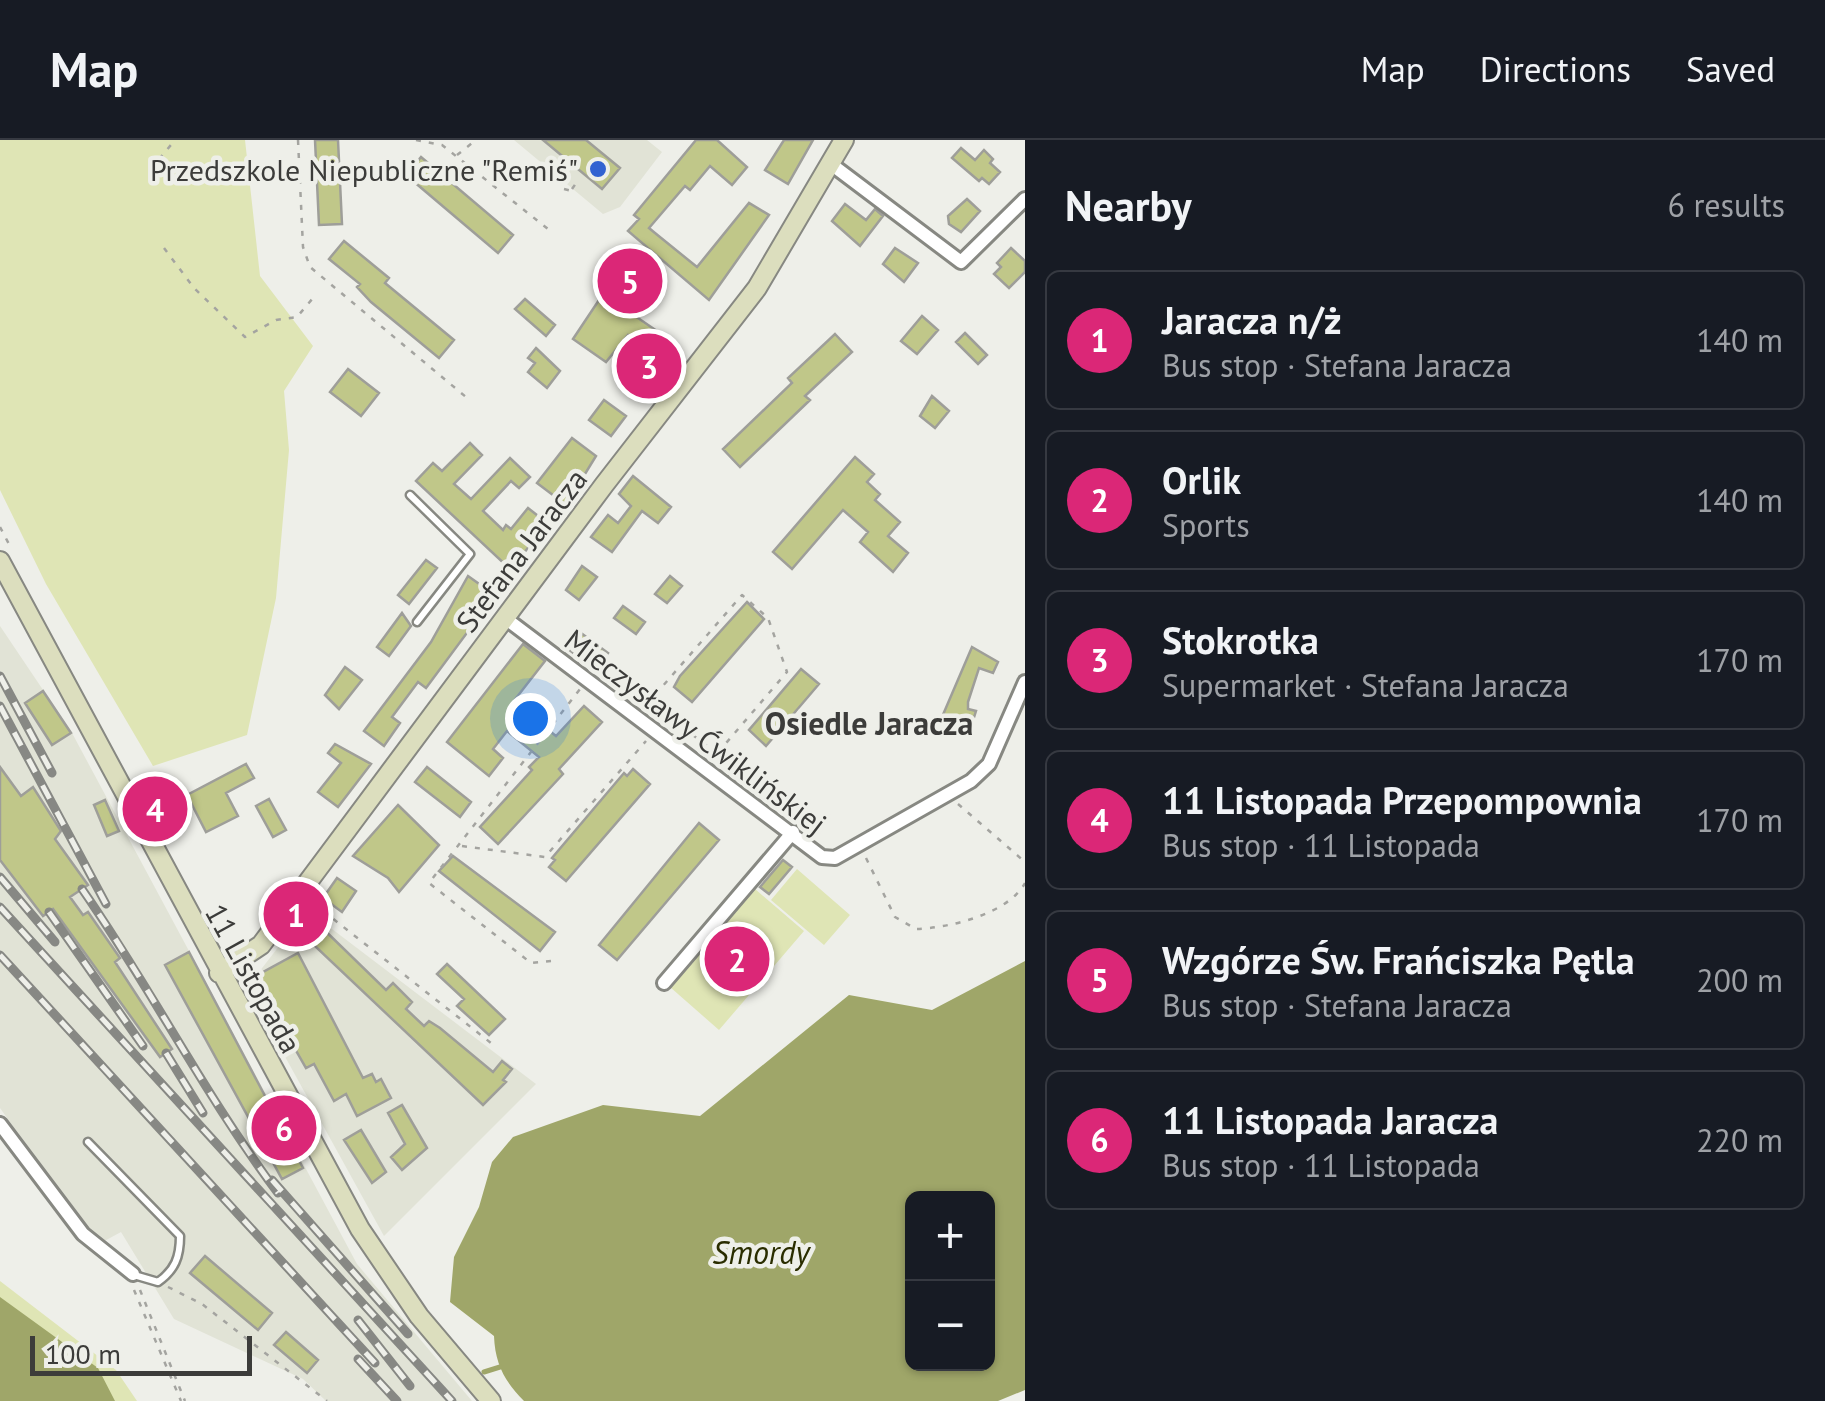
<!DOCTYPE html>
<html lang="en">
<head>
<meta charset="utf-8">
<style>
  body { margin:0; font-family:"PT Sans",sans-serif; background:#20242c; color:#f1f3f6 }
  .controls { position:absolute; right:30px; bottom:30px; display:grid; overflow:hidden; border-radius:15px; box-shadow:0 2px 8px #0004 }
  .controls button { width:90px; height:90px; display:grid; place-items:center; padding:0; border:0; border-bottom:2px solid #363941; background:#171b24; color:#f1f3f6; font:50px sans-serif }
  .scale { position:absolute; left:30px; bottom:25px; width:222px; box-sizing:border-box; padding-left:10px; border:5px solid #3c3c3a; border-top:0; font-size:28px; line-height:35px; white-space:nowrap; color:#3c3c3a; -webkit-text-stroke:8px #eeefe9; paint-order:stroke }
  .you { position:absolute; left:530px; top:578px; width:35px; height:35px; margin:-25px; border:8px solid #fff; border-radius:50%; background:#1a73e8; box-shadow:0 0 0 15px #1a73e833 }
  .badge { display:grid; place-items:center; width:65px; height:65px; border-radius:50%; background:#db2777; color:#fff; font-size:32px; font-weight:700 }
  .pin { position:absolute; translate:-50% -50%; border:5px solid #fff; box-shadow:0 2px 10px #0006 }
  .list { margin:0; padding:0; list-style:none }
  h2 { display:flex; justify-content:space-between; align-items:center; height:130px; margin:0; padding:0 40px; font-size:42px }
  h2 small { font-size:32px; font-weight:400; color:#9ea1a6 }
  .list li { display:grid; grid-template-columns:65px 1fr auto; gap:30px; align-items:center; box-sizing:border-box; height:140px; margin:0 20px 20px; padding:0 20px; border:2px solid #363941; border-radius:15px }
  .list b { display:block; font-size:38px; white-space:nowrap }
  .list p { margin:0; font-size:32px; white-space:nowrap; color:#9ea1a6 }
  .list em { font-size:32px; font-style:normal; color:#9ea1a6 }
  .map { position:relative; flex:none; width:1025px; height:1261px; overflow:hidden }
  header { display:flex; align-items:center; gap:60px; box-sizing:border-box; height:140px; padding:0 50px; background:#171b24; border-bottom:2px solid #363941 }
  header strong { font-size:48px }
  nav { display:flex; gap:55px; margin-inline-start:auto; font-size:35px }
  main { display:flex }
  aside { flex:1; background:#171b24 }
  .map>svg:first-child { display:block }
  .built { fill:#e1e3d6 }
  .green { fill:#dfe5b5 }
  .water { fill:#9fa669; fill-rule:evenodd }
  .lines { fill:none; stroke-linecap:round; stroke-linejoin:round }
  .stream { stroke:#9fa669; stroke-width:5 }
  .building { fill:#c0c789; stroke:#9e9e99; stroke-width:2.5 }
  .lane-casing { stroke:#878882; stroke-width:11 }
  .street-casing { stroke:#878882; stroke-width:18 }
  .secondary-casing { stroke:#878882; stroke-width:22 }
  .path { stroke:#a4a4a0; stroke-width:2.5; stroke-dasharray:5 8; stroke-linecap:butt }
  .lane { stroke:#fff; stroke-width:6 }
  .street { stroke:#fff; stroke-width:12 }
  .secondary { stroke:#dcdebe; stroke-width:18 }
  .rail-casing { stroke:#878884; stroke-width:9 }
  .rail { stroke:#eeefe9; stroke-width:5; stroke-dasharray:15; stroke-linecap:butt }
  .poi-dot { fill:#3262d1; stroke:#eeefe9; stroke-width:4 }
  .labels { text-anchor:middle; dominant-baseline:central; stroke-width:9; stroke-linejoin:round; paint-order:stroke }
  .poi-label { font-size:30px; fill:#3c3c3a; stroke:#eeefe9; text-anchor:end }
  .street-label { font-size:30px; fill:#3c3c3a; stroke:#eeefe9 }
  .neighbourhood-label { font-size:32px; font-weight:bold; fill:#3c3c3a; stroke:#eeefe9 }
  .water-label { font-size:32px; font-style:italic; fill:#2a2d00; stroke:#eeefe9 }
</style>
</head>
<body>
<header>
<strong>Map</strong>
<nav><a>Map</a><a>Directions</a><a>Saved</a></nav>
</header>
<main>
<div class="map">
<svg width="1025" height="1261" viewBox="0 0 1025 1261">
  <rect width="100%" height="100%" fill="#eeefe9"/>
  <!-- built -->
  <path class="built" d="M514,0H647L662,12L620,67L603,74Z
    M0,486L72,593L357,1124L472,1261H326L303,1239L174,1179L121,1092L97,1105L0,968Z
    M307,770L536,944L384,1096L251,855L252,841Z"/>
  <!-- green -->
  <path class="green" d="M0,0H245L260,136L313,206L284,251L289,310L276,458L247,595L153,626L46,444L0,350Z
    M797,729L850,775L824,805L771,760Z
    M755,749L804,791L719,890L670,847Z
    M0,1141L116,1230L137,1261H0Z"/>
  <!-- water -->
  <path class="water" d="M1025,821V1250L998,1261H524C505,1242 495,1224 494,1196L450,1162L454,1117L479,1067L492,1022L513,997L603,965L700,976L849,855L932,870ZM988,1058V1224H912V1058Z
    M0,1157L98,1228L115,1261H0Z"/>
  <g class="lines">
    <!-- stream -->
    <path class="stream" d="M484,1232L500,1227"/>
  </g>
  <!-- building -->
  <path class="building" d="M315,0H338L342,84L319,85Z
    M543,0H586L620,28L602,49Z
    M696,0H717L747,27L732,45L710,26L690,50L685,46L649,88L655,93L697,127L749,63L769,75L709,160L628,91L639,79L634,75Z
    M784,0H813L788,44L765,30Z
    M961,8L975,20L984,10L993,19L990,23L1000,32L989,44L982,38L979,41L952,18Z
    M421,17L513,95L498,113L406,35Z
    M967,59L980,71L961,92L949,84L948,76Z
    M845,64L866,80L875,69L883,76L860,106L832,81Z
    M344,101L389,138L385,143L454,200L439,218L371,162L357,147L360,144L329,119Z
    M895,108L918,123L904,142L883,124Z
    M1011,108L1025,121V132L1009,148L994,134L1001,127L997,123Z
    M603,154L673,202L642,247L624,234L644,207L628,195L606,222L573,199Z
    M525,159L555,185L546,196L515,169Z
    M922,176L938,190L917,214L901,201Z
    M965,193L987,215L978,224L956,202Z
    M835,194L852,212L805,256L810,260L740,327L723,309L792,243L788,238Z
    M536,208L560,231L547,248L528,232L535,223L528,218Z
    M348,229L379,253L361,276L330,252Z
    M932,256L949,271L935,288L920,276Z
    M604,260L626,276L611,296L589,280Z
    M572,298L596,316L566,365L537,343Z
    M470,303L482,315L454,344L471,359L510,318L530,337L519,348L511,341L483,371L503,390L506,385L511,389L528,368L547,383L511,430L416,341L433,323L442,331Z
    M855,317L874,334L867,342L880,354L875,360L900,382L888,396L908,413L893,432L860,402L868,392L843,370L792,429L773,412Z
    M633,336L671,367L658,383L642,371L612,412L591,397L608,375L618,383L631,366L619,354Z
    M426,420L437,428L409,464L398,455Z
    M582,426L597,437L579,460L566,450Z
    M468,436L489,451L478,478L426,548L418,542L392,577L400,583L384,606L364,591L431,502Z
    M670,436L682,446L667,463L655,454Z
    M747,462L764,479L692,562L674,547L680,536Z
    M623,466L645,482L636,494L614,478Z
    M402,473L411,486L389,516L377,507Z
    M581,493L608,513L596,530L568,509Z
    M523,504L545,521L513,562L556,596L584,566L602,582L559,629L563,634L498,704L480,687L532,630L529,627L539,617L507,591L493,609L503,618L489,636L447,602Z
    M972,507L998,522L993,533L979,528L968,562V569L976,571L971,587L955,582L953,589L939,584Z
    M345,527L362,540L339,569L325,555Z
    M801,529L819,544L766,606L749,590Z
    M43,551L71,593L52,605L25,563Z
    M335,604L371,624L338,667L318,652L341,623L328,613Z
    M246,624L254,638L226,653L238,676L206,692L187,655Z
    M0,627L21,656L33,647L61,691L55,699L88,745L70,757L83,775L88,772L120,818L115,822L172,909L160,917L53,769L43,776L0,720Z
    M427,627L471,662L460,677L415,642Z
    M633,629L650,644L566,741L549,727L555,720L552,718L624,633L627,636Z
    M269,659L286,690L273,697L256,666Z
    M105,660L119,691L107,696L94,665Z
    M398,665L439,705L399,752L388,738L353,716Z
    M699,683L719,700L617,820L599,805Z
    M453,716L555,792L540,811L439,731Z
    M783,720L792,727L769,754L760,747Z
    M337,738L356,751L342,772L323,758Z
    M311,777L386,850L393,843L412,862L406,869L424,886L429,881L440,888L493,932L502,921L512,929L503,940L506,942L483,965L298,790Z
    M189,812L303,1028L282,1039L165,825Z
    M298,813L363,938L372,934L376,942L381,939L391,958L357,976L346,954L334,961L314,924L306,928L254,837Z
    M447,824L505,879L489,895L457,866L464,859L437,834Z
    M402,965L427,1008L402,1030L391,1017L405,1004L388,973Z
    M361,990L386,1032L372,1043L344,1000Z
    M205,1116L272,1173L258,1190L190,1133Z
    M286,1192L318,1220L307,1233L274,1205Z"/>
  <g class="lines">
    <defs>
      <path id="lane" d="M410,355L470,414L417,482
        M88,1002L180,1096C180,1117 175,1130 158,1142L134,1135"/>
      <path id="street" d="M831,24L961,122L1025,59
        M505,478L822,717L835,718L971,641L989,624L1025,542
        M664,843L793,692
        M0,984L83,1094L133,1134"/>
      <path id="secondary" d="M0,421L360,1089L419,1176L491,1261
        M219,833L261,805L604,345L757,148L844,0"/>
    </defs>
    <!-- lane casing -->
    <use href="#lane" class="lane-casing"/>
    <!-- street casing -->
    <use href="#street" class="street-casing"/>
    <!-- secondary casing -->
    <use href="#secondary" class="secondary-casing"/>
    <!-- path -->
    <path class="path" d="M298,0L303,107L310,127L466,257
      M416,0L442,5L548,89
      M457,15L476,0
      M151,29L175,0
      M564,49L572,51L570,54
      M572,49L579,39
      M164,108L194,148L245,197L276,180L297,177L313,158
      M0,387L11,408
      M613,542L648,563L742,455L768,478L787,532L715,616
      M650,564L716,612
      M142,647L147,654
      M958,664L1025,722
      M462,706L545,717L646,601
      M866,718L895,777L916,789C949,788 1008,774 1025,743
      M313,763L491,903
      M551,821L531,823L429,743L580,549
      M168,1147L202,1164L327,1261
      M134,1150L181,1261
      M140,1150L185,1261"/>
    <!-- lane -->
    <use href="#lane" class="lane"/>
    <!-- street -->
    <use href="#street" class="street"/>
    <!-- secondary -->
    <use href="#secondary" class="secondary"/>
    <defs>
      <path id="rail" d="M0,536L52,633
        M0,566L106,764
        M0,737L55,802
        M82,749C151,848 205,956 278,1053
        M0,767L452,1261
        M49,772L143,906
        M0,815L375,1223
        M166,913L203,973
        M272,1040L408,1194
        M358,1180L410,1246
        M358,1219L397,1261"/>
    </defs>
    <!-- rail casing -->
    <use href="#rail" class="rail-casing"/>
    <!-- rail -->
    <use href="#rail" class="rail"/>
  </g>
  <!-- markers -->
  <circle class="poi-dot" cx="598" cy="29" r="10"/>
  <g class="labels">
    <!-- poi labels -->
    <g class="poi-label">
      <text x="578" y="29">Przedszkole Niepubliczne "Remiś"</text>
    </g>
    <!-- street labels -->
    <g class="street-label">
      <text transform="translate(521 410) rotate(-53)">Stefana Jaracza</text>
      <text transform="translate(696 591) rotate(37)">Mieczysławy Ćwiklińskiej</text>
      <text transform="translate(254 838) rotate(61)">11 Listopada</text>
    </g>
    <!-- neighbourhood labels -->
    <g class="neighbourhood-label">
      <text x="869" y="583">Osiedle Jaracza</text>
    </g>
    <!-- water labels -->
    <g class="water-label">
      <text x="761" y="1112">Smordy</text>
    </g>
  </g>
</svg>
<div class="controls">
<button>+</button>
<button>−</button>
</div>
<div class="scale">100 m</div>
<div class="you"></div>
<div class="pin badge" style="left:296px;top:774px">1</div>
<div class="pin badge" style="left:737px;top:819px">2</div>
<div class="pin badge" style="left:649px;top:226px">3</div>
<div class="pin badge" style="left:155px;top:669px">4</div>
<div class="pin badge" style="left:630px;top:141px">5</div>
<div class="pin badge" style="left:284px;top:988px">6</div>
</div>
<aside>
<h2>Nearby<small>6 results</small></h2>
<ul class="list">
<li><span class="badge">1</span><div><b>Jaracza n/ż</b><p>Bus stop · Stefana Jaracza</p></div><em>140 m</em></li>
<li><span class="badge">2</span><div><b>Orlik</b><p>Sports</p></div><em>140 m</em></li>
<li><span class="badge">3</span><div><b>Stokrotka</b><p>Supermarket · Stefana Jaracza</p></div><em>170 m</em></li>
<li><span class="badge">4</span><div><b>11 Listopada Przepompownia</b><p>Bus stop · 11 Listopada</p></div><em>170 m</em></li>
<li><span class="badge">5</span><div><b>Wzgórze Św. Frańciszka Pętla</b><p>Bus stop · Stefana Jaracza</p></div><em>200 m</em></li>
<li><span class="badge">6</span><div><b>11 Listopada Jaracza</b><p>Bus stop · 11 Listopada</p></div><em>220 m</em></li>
</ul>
</aside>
</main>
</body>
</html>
